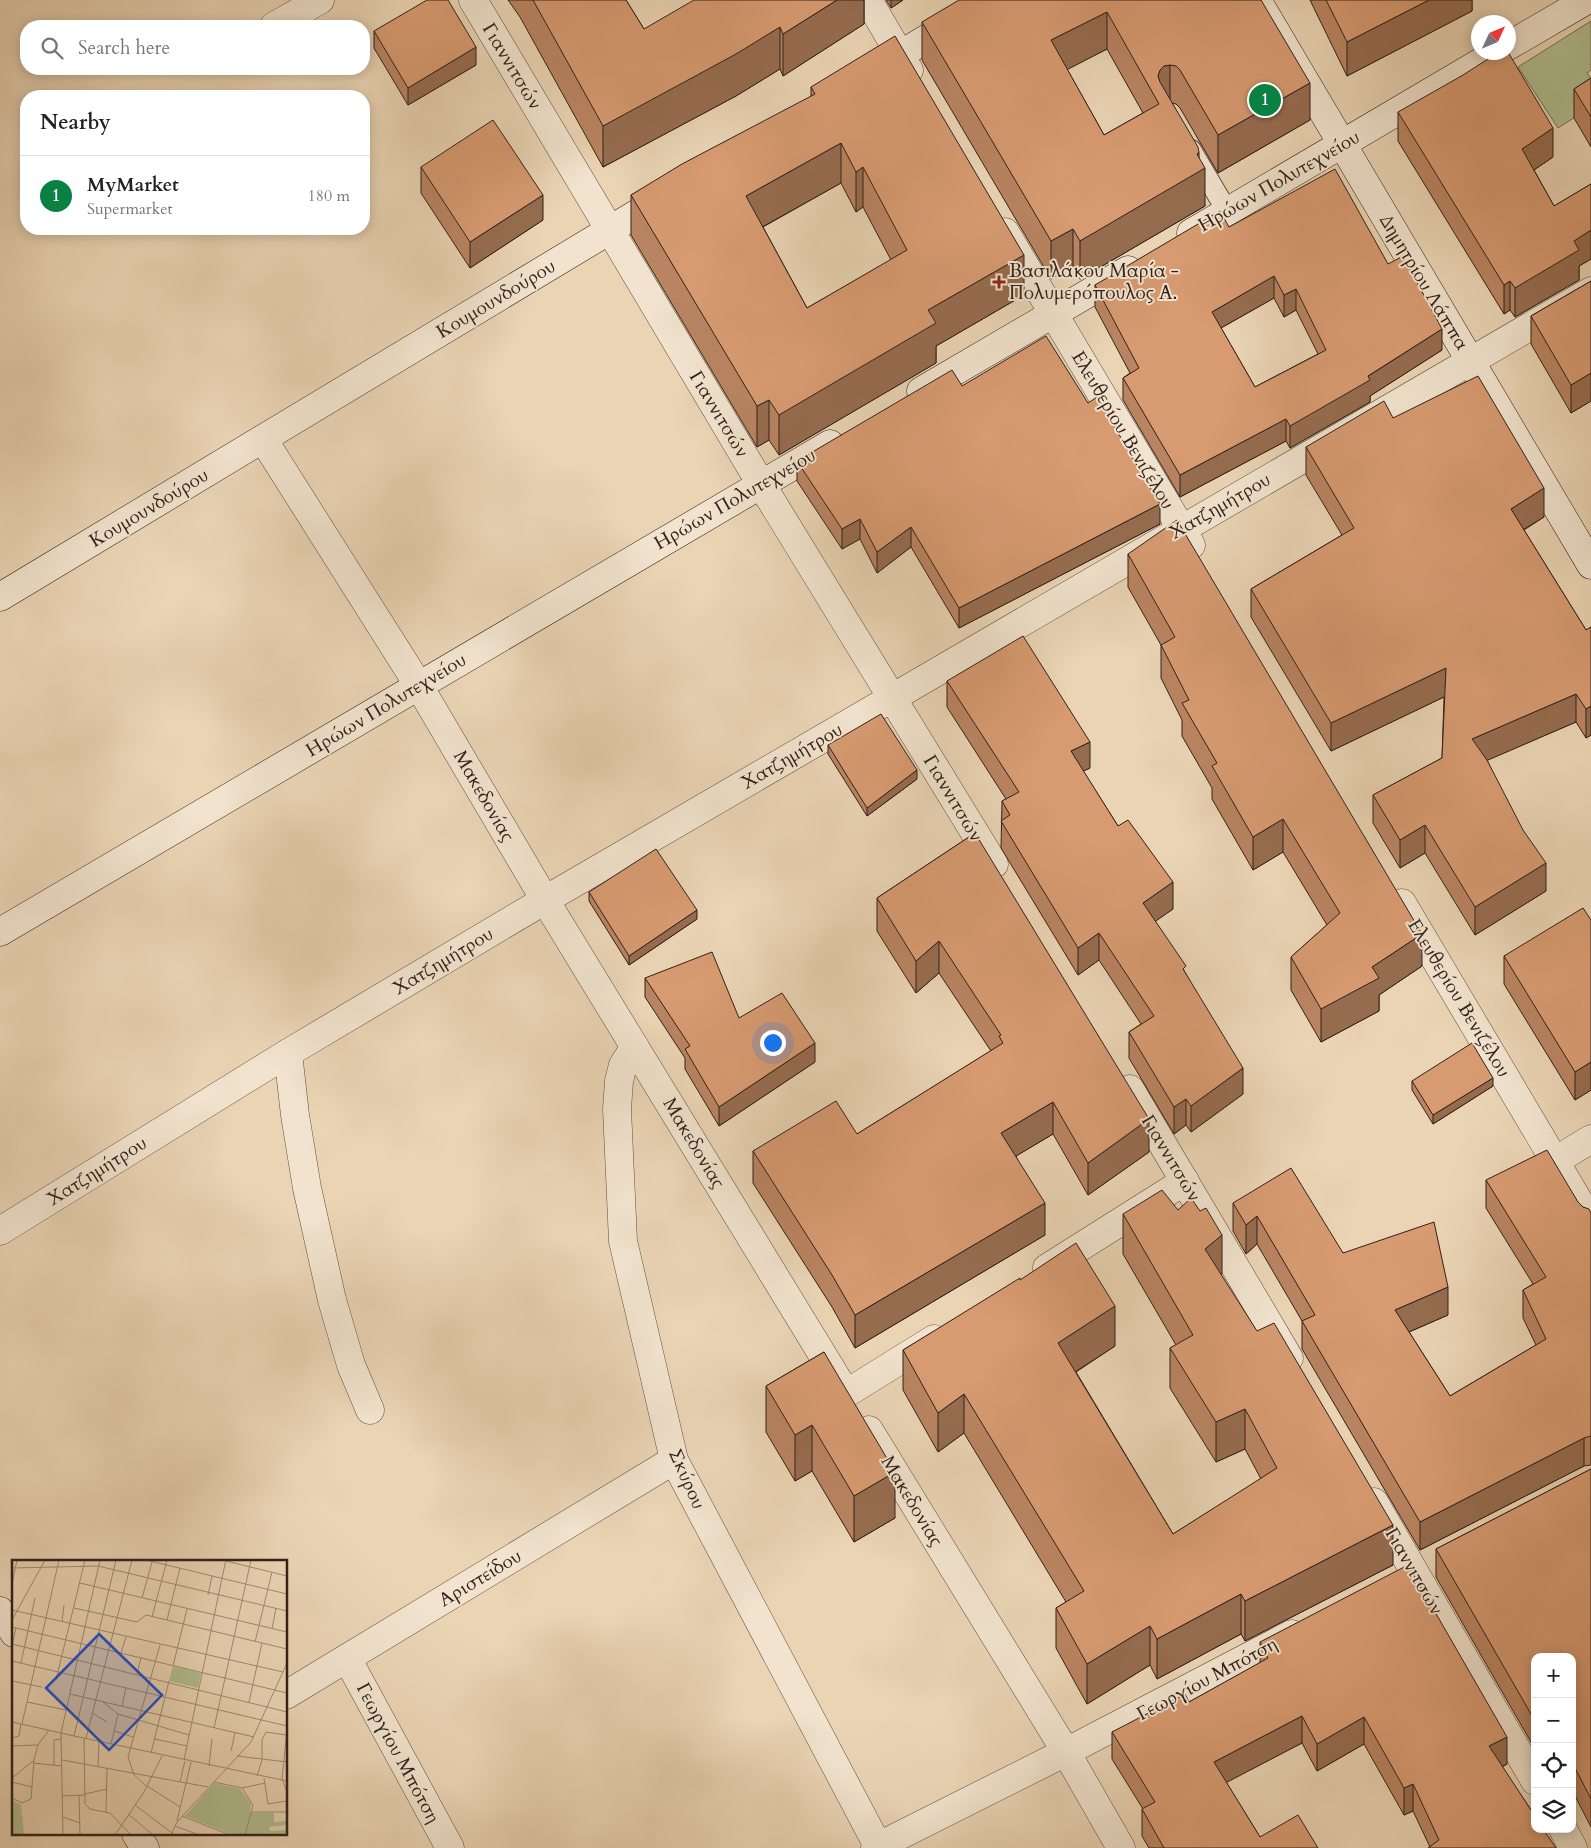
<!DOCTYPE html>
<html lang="en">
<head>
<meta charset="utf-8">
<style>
  body { margin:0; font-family:Cardo,serif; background:#f6f6f6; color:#202124 }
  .controls { position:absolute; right:15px; bottom:15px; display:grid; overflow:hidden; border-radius:10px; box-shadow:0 2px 12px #0003 }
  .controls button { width:45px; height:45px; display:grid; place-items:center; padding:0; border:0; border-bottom:1px solid #e0e0e0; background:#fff; color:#202124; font:25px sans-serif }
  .compass { position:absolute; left:1471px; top:15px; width:45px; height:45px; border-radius:50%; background:#fff; box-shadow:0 2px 12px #0003; rotate:46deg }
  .you { position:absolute; left:772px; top:1042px; width:18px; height:18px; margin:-12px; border:4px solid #fff; border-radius:50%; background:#1a73e8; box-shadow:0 0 0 8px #1a73e833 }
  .badge { display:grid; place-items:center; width:32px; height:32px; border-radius:50%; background:#0b8043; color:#fff; font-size:16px; font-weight:700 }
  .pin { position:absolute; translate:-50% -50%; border:2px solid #fff; box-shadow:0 1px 5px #0006 }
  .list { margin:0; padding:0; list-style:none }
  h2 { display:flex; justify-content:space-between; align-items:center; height:65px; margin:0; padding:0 20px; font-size:21px }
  h2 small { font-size:16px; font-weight:400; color:#757577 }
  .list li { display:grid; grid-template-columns:32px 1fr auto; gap:15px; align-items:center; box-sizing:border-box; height:80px; padding:0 20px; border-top:1px solid #e0e0e0 }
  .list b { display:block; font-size:19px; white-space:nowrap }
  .list p { margin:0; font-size:16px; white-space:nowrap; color:#757577 }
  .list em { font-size:16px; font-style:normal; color:#757577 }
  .icon { flex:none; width:28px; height:28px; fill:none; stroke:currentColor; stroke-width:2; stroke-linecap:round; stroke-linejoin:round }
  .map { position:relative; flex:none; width:1591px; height:1848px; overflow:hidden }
  .search { position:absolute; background:#fff; box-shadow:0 2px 12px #0003; left:20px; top:20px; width:350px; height:55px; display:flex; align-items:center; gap:12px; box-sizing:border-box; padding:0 18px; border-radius:20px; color:#757577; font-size:19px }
  .panel { position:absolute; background:#fff; box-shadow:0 2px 12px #0003; left:20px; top:90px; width:350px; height:145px; border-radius:20px }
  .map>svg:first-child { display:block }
  .green { fill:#b1be91; stroke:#717056 }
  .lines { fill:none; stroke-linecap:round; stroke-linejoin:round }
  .lane-casing { stroke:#5f4e40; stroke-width:22 }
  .street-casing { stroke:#5f4e40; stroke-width:29 }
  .secondary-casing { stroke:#31211a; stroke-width:29 }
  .lane { stroke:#f1e3ce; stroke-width:20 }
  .street { stroke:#f1e3ce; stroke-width:28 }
  .secondary { stroke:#f1e3ce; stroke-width:28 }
  .wall { fill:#b98461; stroke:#31211a; fill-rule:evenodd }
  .shaded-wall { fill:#966c4f; stroke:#31211a }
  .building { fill:#d79a71; stroke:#31211a; fill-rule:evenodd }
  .poi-dot { fill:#8f2418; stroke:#f1e3ce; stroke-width:2 }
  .labels { text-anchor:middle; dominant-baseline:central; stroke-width:4; stroke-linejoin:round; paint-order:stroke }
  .street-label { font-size:19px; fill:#31211a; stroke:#f1e3ce }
  .poi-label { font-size:19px; fill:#31211a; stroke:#f1e3ce; text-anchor:start }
  .inset-road { fill:none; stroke:#a08c76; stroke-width:1 }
  .view { fill:#1d4ed8; fill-opacity:0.15; stroke:#1d4ed8; stroke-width:2.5 }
  .inset-edge { fill:none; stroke:#31211a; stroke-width:2.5 }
</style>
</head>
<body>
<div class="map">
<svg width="1591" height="1848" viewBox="0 0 1591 1848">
  <rect width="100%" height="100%" fill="#ead4b4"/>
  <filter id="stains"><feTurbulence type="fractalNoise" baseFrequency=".004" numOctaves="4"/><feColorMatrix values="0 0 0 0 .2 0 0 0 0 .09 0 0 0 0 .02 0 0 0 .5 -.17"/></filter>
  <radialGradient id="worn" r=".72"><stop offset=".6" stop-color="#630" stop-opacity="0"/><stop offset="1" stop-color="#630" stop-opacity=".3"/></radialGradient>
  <!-- green -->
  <path class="green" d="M1591,21V70L1587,73L1591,79V107L1558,128L1518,67Z"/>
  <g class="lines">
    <defs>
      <path id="lane" d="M1191,150L1227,211"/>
      <path id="street" d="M473,0L761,484L994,864
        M868,0L909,70
        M274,26L320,0
        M1005,232L1191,545
        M263,439L419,686L545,900L841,1385
        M1402,903L1591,1222
        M635,1047L623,1065L619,1081L617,1109L623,1241L674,1460L879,1848
        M288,1053L295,1115L307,1188L332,1300L351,1365L370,1410
        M1130,1089L1289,1358
        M1555,1161L1591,1139
        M0,1231L288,1053L545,900L1591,291
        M1047,1268L1185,1181
        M847,1393L934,1339
        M869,1430L1066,1752L1121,1848
        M1374,1502L1535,1781
        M347,1658L450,1848
        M286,1695L674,1460
        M1563,1829L1573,1848
        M875,1848L1066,1752L1292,1634"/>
      <path id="secondary" d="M1257,0L1591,565
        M1508,46L1587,0
        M873,71L991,0
        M1191,233L1498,52
        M921,391L1128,270
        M0,597L663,198
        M0,932L830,444
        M0,1611L14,1633
        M136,1834L145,1848"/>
    </defs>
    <!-- lane casing -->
    <use href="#lane" class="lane-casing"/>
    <!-- street casing -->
    <use href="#street" class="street-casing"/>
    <!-- secondary casing -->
    <use href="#secondary" class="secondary-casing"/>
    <!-- lane -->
    <use href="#lane" class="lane"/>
    <!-- street -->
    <use href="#street" class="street"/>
    <!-- secondary -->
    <use href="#secondary" class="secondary"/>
  </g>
  <!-- wall -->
  <path class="wall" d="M508,0H626L644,29L864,0V24L783,76L780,69L736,96L603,167L520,17Z
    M886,0H903L891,8Z
    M1261,0L1310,120L1218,173L1180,108L1176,104L1172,103L1199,158L1205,206L1080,279L1073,266L1051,279L922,60V22ZM1107,49L1143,113L1104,135L1067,69Z
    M1310,0H1472V11L1347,76Z
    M374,31L476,65L408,105L374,48Z
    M1591,78V147L1574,118V89Z
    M811,87L1024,295L936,346V363L779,455L769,440L757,447L631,235V195L811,97ZM841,183L856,212L863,207L891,260L807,308L763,227Z
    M1398,112L1553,157L1534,170L1554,206L1591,184V259L1579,266V280L1515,317L1510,310L1504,314L1398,141Z
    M421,167L543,220L470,268L421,193Z
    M1229,227L1388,264L1442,350L1370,396V402L1290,448L1286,441L1180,497L1123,400V378L1130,373L1095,307V285ZM1274,298L1284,317L1296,310L1318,354L1255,387L1221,328Z
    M1591,281V401L1571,413L1531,344V316Z
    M962,386L1160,524L959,628L911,547L877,573L860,539L842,549L797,481V461Z
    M1393,418L1544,517L1524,530L1586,630L1591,627V735L1586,738L1576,722L1487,760L1546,891L1475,935L1425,853L1400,868L1373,823V795L1442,758L1444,697L1331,751L1251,617V589L1342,535L1306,475V447Z
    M1128,554L1422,966L1379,995V1011L1321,1042L1291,990V957L1327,925L1283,852L1253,870L1212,799V788L1182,736V720L1161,678V645L1128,587Z
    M947,681L1090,768L1083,771L1118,826L1173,909L1155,921L1186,974L1243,1094L1191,1132L1186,1125L1174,1134L1129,1058V1032L1141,1024L1099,960L1078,975L1001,848L1002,801L1006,799L947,707Z
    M828,745L917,779L867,816L828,754Z
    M975,833L1149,1152L1088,1195L1053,1134L1016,1156L1045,1235L855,1348L832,1307L753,1183V1151L857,1134L991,1051L939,973L916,993L877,931V898Z
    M589,892L697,919L629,965L589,901Z
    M1591,920V1090L1575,1100L1504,984V956Z
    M645,978L815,1062L719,1126L685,1069V1058L645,997Z
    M1412,1081L1493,1086L1433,1124L1412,1090Z
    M1486,1180L1578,1202L1583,1207L1591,1213V1465L1584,1466L1420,1550L1302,1349V1321L1257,1244L1246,1254L1233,1231V1203L1343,1253L1448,1315L1409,1332L1450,1396L1536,1345L1523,1318V1290L1533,1284L1486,1208Z
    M1123,1214L1222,1274L1221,1275L1393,1565L1245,1641L1241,1634L1157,1679L1150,1665L1087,1704L1056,1648V1608L1066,1602L964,1433L938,1452L903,1390V1350L1020,1280L1115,1346L1076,1372L1173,1534L1261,1479L1245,1449L1216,1462L1170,1388V1348L1176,1345L1123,1254Z
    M824,1352L895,1518L854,1542L812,1471L795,1481L766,1432V1386Z
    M1591,1469V1827L1572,1790V1657H1535V1749L1436,1577V1549Z
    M1260,1642L1507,1764L1502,1767L1535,1816L1430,1847L1413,1811L1404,1815L1364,1744L1317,1771L1302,1743L1226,1782L1260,1837L1318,1848H1149L1142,1836V1809H1143L1112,1759V1732L1189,1702L1260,1663Z"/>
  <!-- shaded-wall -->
  <path class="shaded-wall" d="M837,0H864V24L783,76V34Z
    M891,0H903L891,8Z
    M1429,0H1472V11L1347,76V42Z
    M1107,12V49L1051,78V40Z
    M780,27V69L736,96L603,167V126Z
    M476,47V65L408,105V88Z
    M1170,65V102L1164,104L1158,76L1160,70L1164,66Z
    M1310,83V120L1218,173V135Z
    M1553,128V157L1522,178V149Z
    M841,143V183L746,236V196Z
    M1199,152V171L1205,168V206L1080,279V241Z
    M863,167V207L856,212V172Z
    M543,195V220L470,268V242Z
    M1073,229V266L1051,279V241Z
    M1591,230V259L1579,266V280L1515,317V288L1574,241Z
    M1024,255V295L936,346V363L779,455V415L928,310Z
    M1274,276V298L1212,333V312Z
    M1510,281V310L1504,314V285Z
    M1296,289V310L1284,317V295Z
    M1442,329V350L1370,396V402L1290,448V426Z
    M1591,373V401L1571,413V385Z
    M769,400V440L757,447V406Z
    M1286,419V441L1180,497V475Z
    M1544,488V517L1511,537V509Z
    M1160,504V524L959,628V608Z
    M860,519V539L842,549V529Z
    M911,527V547L877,573V552Z
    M1446,668V696L1331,751V723Z
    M1576,694V722L1472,767V739Z
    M1591,706V735L1586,738V709Z
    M1090,742V768L1071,777V751Z
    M917,770V779L867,816V808Z
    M1283,819V852L1253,870V837Z
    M1425,825V853L1400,868V840Z
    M1546,863V891L1475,935V907Z
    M1173,882V909L1143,930V903Z
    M697,910V919L629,965V956Z
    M1099,933V960L1078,975V948Z
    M1422,934V966L1379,995V1011L1321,1042V1009L1372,967Z
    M939,941V973L916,993V961Z
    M815,1043V1062L719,1126V1107Z
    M1591,1062V1090L1575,1100V1072Z
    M1243,1068V1094L1191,1132V1106Z
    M1493,1078V1086L1433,1124V1115Z
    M1186,1099V1125L1174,1134V1107Z
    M1053,1102V1134L1001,1165V1133Z
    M1149,1119V1152L1088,1195V1163Z
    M1045,1203V1235L855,1348V1315Z
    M1257,1216V1244L1246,1254V1225Z
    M1222,1235V1274L1205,1289V1249Z
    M1448,1287V1315L1395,1338V1310Z
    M1115,1306V1346L1058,1383V1343Z
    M964,1394V1433L938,1452V1413Z
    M1245,1409V1449L1216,1462V1422Z
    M812,1425V1471L795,1481V1435Z
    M1584,1438V1466L1420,1550V1522Z
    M895,1472V1518L854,1542V1496Z
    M1393,1525V1565L1245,1641V1601Z
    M1241,1594V1634L1157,1679V1639Z
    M1150,1626V1665L1087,1704V1664Z
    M1302,1716V1743L1214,1789V1762Z
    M1364,1717V1744L1317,1771V1744Z
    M1507,1737V1764L1489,1773V1746Z
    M1413,1784V1811L1404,1815V1788Z"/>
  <!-- building -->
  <path class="building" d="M427,0H448L476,47L408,88L374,31Z
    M533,0H626L644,29L694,0H837L783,34L780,27L736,54L603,126Z
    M959,0H1261L1310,83L1218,135L1180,70L1176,66L1170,65L1164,66L1160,70L1158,76L1160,82L1198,147L1199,152L1197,154L1205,168L1080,241L1073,229L1051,241L922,22ZM1107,12L1159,104L1104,135L1051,40Z
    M1326,0H1429L1347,42Z
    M895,36L1024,255L928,310L936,323L779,415L769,400L757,406L631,195L682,164L815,94L811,87ZM841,143L856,172L863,167L907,250L807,308L746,196Z
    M1499,52H1508L1553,128L1522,149L1554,206L1591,184V230L1574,241L1579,250L1515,288L1510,281L1504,285L1398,112L1463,75Z
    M1591,78V117L1574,89Z
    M493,120L543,195L470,242L421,167Z
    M1335,169L1388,264L1403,256L1442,329L1368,376L1370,380L1290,426L1286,419L1180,475L1123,378L1139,368L1095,285L1220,211L1229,227ZM1274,276L1284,295L1296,289L1326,350L1255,387L1212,312Z
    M1591,281V373L1571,385L1531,316Z
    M1046,336L1088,403L1097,397L1160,504L959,608L911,527L877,552L860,519L842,529L797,461L952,370L962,386Z
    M1478,376L1544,488L1511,509L1586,630L1591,627V706L1586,709L1576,694L1472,739L1487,760L1523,830L1546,863L1475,907L1425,825L1400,840L1373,795L1442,758L1446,668L1331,723L1251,589L1354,528L1306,447L1384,401L1393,418Z
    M1177,520L1422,934L1372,967L1379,978L1321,1009L1291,957L1340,913L1283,819L1253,837L1212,766L1217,763L1182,703L1189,700L1161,645L1175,637L1128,554Z
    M1023,636L1090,742L1071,751L1118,826L1128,820L1173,882L1143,903L1186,966L1183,969L1243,1068L1191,1106L1186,1099L1174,1107L1129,1032L1154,1016L1099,933L1078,948L1001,821L1010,815L1002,801L1019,792L947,681Z
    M881,714L917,770L867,808L828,745Z
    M975,833L1149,1119L1088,1163L1053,1102L1001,1133L1045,1203L855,1315L832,1275L753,1151L836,1101L857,1134L1003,1043L999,1036L1001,1035L939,941L916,961L877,898Z
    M656,849L697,910L629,956L589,892Z
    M1583,908L1591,920V1062L1575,1072L1504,956Z
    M712,952L739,1018L782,993L815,1043L719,1107L685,1049L690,1046L645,978Z
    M1472,1043L1493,1078L1433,1115L1412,1081Z
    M1547,1150L1578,1202L1583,1207L1589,1209L1591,1213V1436L1584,1438L1420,1522L1302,1321L1315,1315L1257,1216L1246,1225L1233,1203L1291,1168L1343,1253L1434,1222L1448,1287L1395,1310L1450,1396L1546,1339L1523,1290L1546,1277L1486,1180Z
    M1162,1190L1178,1210L1191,1198L1200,1211L1206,1208L1222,1235L1205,1249L1257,1331L1274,1323L1393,1525L1245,1601L1241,1594L1157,1639L1150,1626L1087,1664L1056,1608L1084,1591L964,1394L938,1413L903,1350L1020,1278V1280L1076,1243L1115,1306L1058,1343L1173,1534L1277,1468L1245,1409L1216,1422L1170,1348L1193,1335L1123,1214Z
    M824,1352L895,1472L854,1496L812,1425L795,1435L766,1386Z
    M1591,1469V1799L1572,1762V1657H1535V1721L1436,1549Z
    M1408,1565L1507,1737L1489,1746L1535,1816V1829H1543L1556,1848H1428L1439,1840L1413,1784L1404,1788L1364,1717L1317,1744L1302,1716L1214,1762L1260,1837L1298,1815L1318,1848H1164L1142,1809L1155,1802L1112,1732L1185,1694L1189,1702L1268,1658L1260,1642Z"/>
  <!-- markers -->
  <path class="poi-dot" d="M996.5 274.5h5v5h5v5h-5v5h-5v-5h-5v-5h5z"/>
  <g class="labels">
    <!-- street labels -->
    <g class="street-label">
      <text transform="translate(512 66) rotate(59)">Γιαννιτσών</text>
      <text transform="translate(1279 181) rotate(-30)">Ηρώων Πολυτεχνείου</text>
      <text transform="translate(1424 282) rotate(59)">Δημητρίου Λάππα</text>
      <text transform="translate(496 299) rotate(-31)">Κουμουνδούρου</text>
      <text transform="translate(719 414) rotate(59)">Γιαννιτσών</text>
      <text transform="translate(1123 430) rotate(59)">Ελευθερίου Βενιζέλου</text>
      <text transform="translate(735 499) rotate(-30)">Ηρώων Πολυτεχνείου</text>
      <text transform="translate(1220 506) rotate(-30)">Χατζημήτρου</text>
      <text transform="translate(149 508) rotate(-31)">Κουμουνδούρου</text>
      <text transform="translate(386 705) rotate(-31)">Ηρώων Πολυτεχνείου</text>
      <text transform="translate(792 756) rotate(-30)">Χατζημήτρου</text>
      <text transform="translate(484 796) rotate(60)">Μακεδονίας</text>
      <text transform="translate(953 798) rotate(59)">Γιαννιτσών</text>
      <text transform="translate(443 961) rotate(-31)">Χατζημήτρου</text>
      <text transform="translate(1459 998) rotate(59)">Ελευθερίου Βενιζέλου</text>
      <text transform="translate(694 1143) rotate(59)">Μακεδονίας</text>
      <text transform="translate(1171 1158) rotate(59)">Γιαννιτσών</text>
      <text transform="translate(97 1171) rotate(-32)">Χατζημήτρου</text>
      <text transform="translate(687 1479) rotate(66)">Σκύρου</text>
      <text transform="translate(912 1501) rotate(59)">Μακεδονίας</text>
      <text transform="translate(1414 1571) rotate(60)">Γιαννιτσών</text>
      <text transform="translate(480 1578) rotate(-31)">Αριστείδου</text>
      <text transform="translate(1207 1679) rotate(-28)">Γεωργίου Μπότση</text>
      <text transform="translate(398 1753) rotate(62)">Γεωργίου Μπότση</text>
    </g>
    <!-- poi labels -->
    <g class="poi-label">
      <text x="1009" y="271">Βασιλάκου Μαρία -<tspan x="1009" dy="22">Πολυμερόπουλος Α.</tspan></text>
    </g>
  </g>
  <!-- overview -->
  <g transform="translate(12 1560)">
    <rect width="275" height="275" fill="#ead4b4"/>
    <path d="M161,106L189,113L186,128L157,121ZM202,223L228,229L239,243L238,253H262V262L275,261V265L257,267L258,271L275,270V275H221L173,256ZM0,240L9,245L12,275H0Z" fill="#b1be91"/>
    <path class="inset-road" d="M134,0L275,34M214,1L275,16M0,8L86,6L275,51M210,18L214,0M0,23L5,0M68,23L275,72M196,35L200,16M130,38L140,2M62,48L125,62L134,55L275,89M0,50L271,112M140,57L155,0M0,60L33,0M155,60L168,8M50,61L52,45M0,67L275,133M260,69L264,48M243,82L260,12M0,84L275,152M0,85L4,68M109,93L114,77M0,101L275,166M9,103L23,38M161,106L175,49M125,114L129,98M44,120L73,0M0,121L30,127M58,134L242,177M15,142L54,150M91,142L106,154L177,175M237,142L250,83M110,146L114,127M80,153L95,162M0,162L49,173M10,164L47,0M202,168L239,0M275,170L270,219L275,232M102,171L121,177M49,173L62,176L104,0M62,176L275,221M0,178L7,176L9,164M72,178L73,244L78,249L98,253L119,275M74,178L120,0M143,179L175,186M99,184L106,154M0,186L26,185M219,191L223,173M139,193L157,121M225,196L275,202M50,200L196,227M172,200L210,18M250,200V180L254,172L274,175M21,203L50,206M42,205V180L49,179M86,206L87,181M197,206L200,179M245,216L250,200M0,218L21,201M252,218L256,244L275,241M0,222L20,227M168,222L173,201M202,222L230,228L253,223M135,226L168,247M135,227L122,215L116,197L148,85M230,228L241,245L233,275M73,234L95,229M67,235L68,275M50,236L73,235M0,238L10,243L19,239L22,200L26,185L37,170M123,245L160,273M94,252L95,208M239,252H275M116,254L141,275M170,256L218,275M51,257L68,263M165,261L179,202M163,266L187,275M51,275L49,173L88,0M103,275L132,232L150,196M159,275L165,262L239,182L275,103"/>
    <path class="view" d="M87,74L150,135L97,190L34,128Z"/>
    <rect width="275" height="275" class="inset-edge"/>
  </g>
  <rect width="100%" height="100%" filter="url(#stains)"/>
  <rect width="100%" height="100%" fill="url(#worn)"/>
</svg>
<div class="controls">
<button>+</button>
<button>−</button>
<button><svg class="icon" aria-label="locate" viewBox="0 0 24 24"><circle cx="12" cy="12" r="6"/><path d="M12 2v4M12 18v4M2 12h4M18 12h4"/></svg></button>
<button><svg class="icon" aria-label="layers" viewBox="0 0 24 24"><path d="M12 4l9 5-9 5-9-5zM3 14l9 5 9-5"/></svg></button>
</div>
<svg class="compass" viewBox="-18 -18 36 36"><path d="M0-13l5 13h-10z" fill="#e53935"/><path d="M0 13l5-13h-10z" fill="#757577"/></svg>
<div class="you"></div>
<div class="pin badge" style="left:1265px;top:100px">1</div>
<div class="search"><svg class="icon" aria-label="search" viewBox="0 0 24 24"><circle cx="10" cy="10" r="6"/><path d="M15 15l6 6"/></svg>Search here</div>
<section class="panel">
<h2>Nearby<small></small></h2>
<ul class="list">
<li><span class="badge">1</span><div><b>MyMarket</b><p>Supermarket</p></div><em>180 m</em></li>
</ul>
</section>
</div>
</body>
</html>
